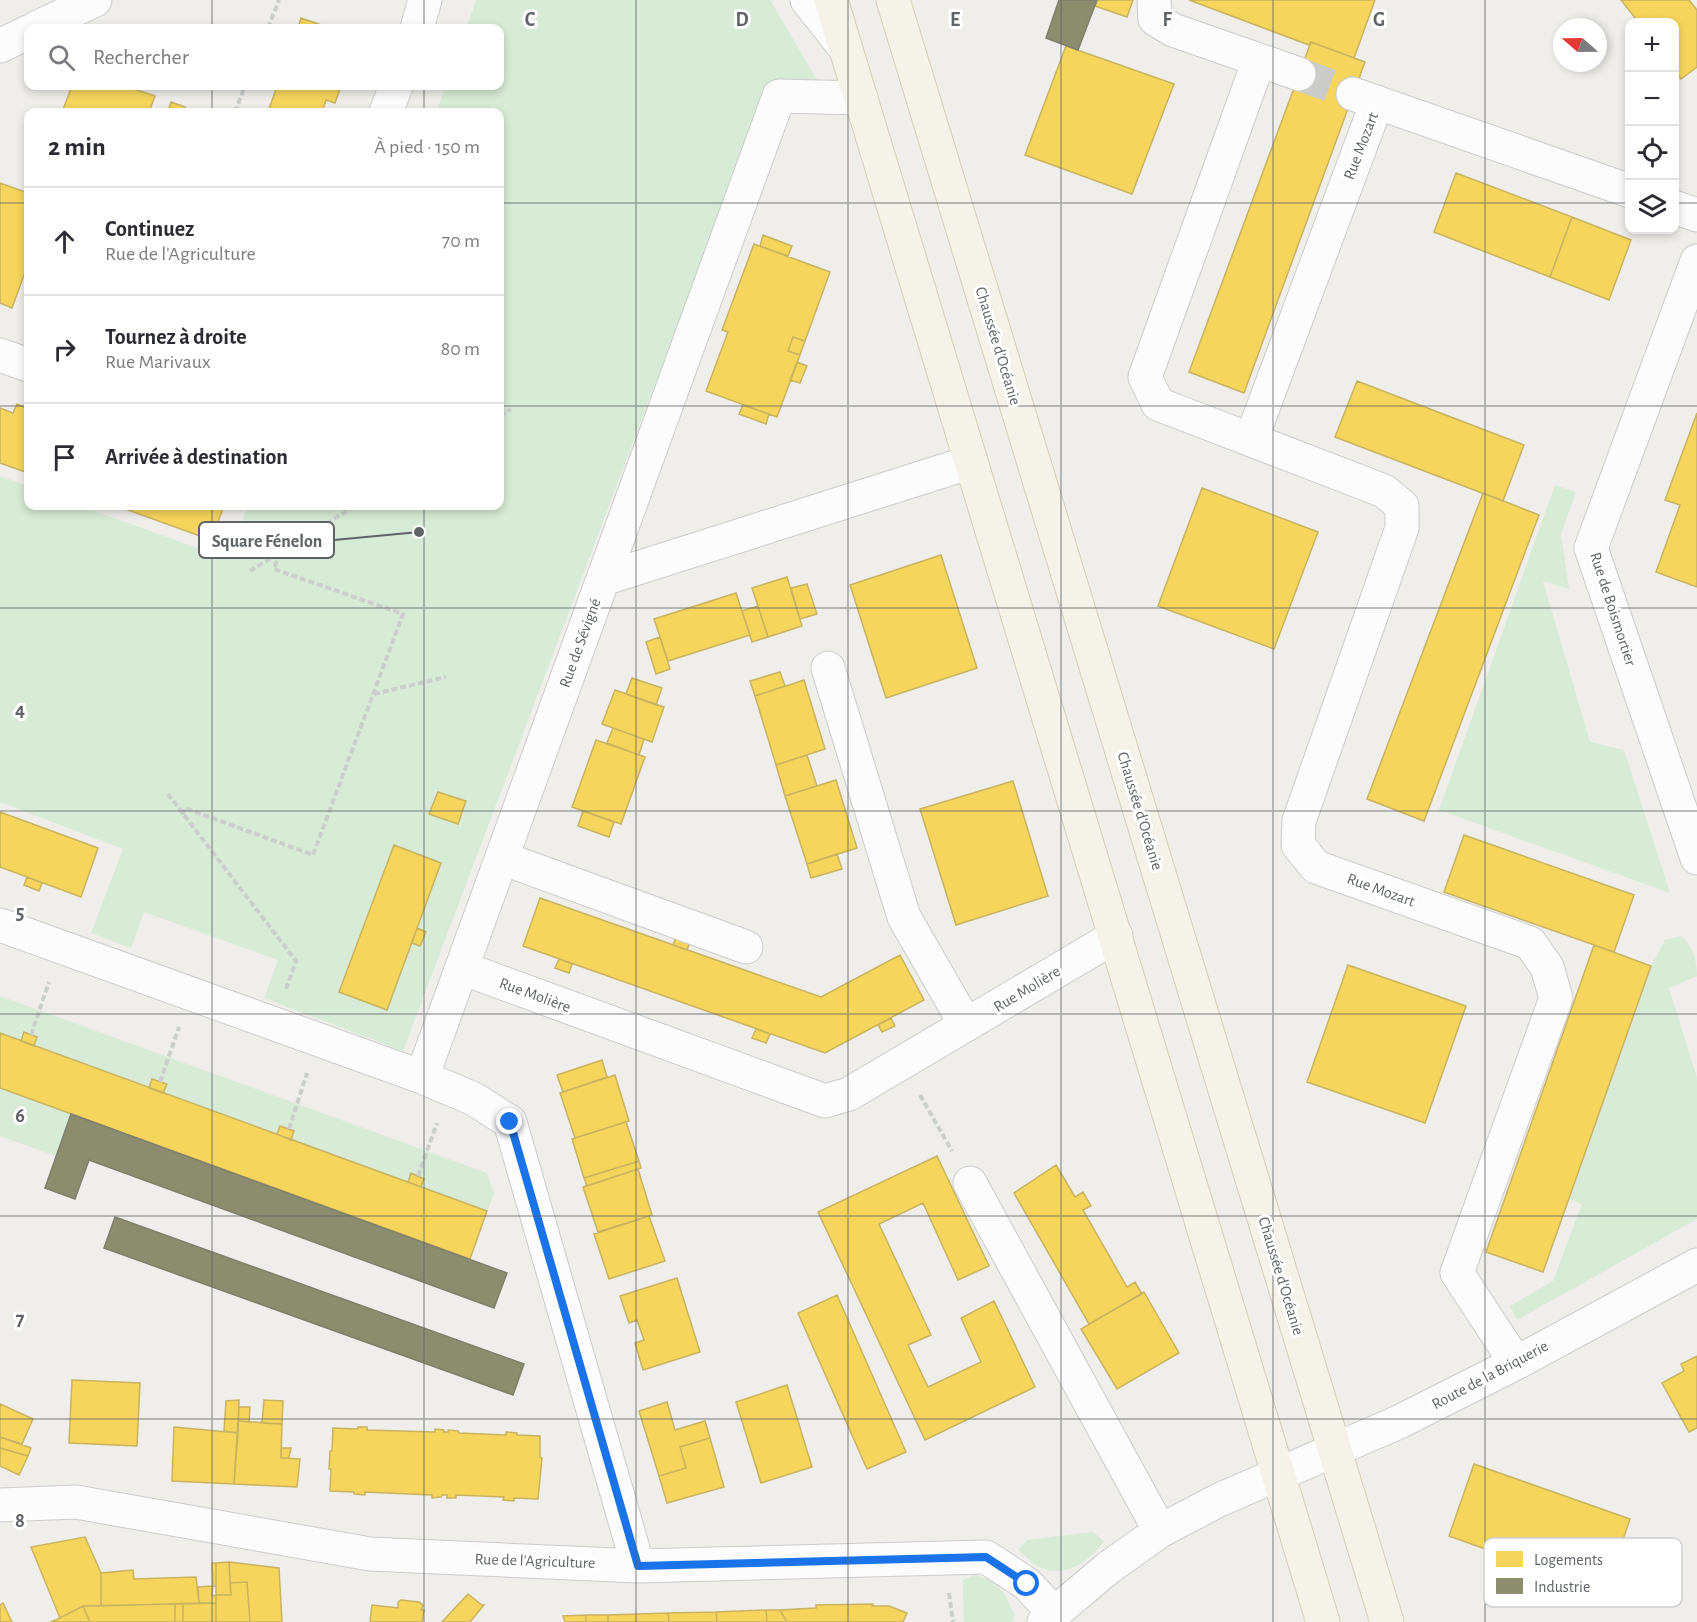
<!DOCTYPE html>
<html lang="fr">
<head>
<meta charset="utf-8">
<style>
  body { margin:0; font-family:"Alegreya Sans",sans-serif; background:#f7f7f7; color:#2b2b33 }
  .controls { position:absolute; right:18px; top:18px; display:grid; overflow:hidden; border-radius:12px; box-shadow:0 3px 9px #0003 }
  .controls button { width:54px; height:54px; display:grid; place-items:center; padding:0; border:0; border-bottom:2px solid #e1e1e2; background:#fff; color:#2b2b33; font:30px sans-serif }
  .compass { position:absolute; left:1553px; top:18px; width:54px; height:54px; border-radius:50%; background:#fff; box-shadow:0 3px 9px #0003; rotate:290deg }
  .stop { position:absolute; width:18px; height:18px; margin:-14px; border:4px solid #1a73e8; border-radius:50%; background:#fff }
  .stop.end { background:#1a73e8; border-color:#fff; box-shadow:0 2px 6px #0008 }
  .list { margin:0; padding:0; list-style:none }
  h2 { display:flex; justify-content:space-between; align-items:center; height:78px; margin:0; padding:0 24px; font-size:26px }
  h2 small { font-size:20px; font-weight:400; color:#7c7c81 }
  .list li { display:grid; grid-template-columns:39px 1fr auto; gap:18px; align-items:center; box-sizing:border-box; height:108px; padding:0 24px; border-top:2px solid #e1e1e2 }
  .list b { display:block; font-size:22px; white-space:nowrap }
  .list p { margin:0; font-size:20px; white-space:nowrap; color:#7c7c81 }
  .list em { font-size:20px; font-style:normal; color:#7c7c81 }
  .icon { flex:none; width:33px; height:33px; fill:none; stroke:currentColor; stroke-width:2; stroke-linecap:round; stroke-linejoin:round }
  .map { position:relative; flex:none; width:1697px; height:1622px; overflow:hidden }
  .search { position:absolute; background:#fff; box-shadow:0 3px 9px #0003; left:24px; top:24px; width:480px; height:66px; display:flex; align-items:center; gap:15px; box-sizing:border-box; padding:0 21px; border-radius:12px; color:#7c7c81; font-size:22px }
  .panel { position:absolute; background:#fff; box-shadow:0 3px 9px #0003; left:24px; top:108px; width:480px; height:402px; border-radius:12px }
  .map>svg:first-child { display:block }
  .green { fill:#d8ebd6 }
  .homes { fill:#f6d55c; stroke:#c9b360; stroke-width:1.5 }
  .industry { fill:#8c8c6e; stroke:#7e806c; stroke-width:1.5 }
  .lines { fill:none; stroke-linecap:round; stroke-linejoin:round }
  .minor-tunnel { stroke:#cbcbca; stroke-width:33; stroke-dasharray:33 16; stroke-linecap:butt }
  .minor-casing { stroke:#cbcccc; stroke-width:35 }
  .major-casing { stroke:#d7ceb8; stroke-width:35 }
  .path { stroke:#cacfcc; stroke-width:4; stroke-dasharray:6 3; stroke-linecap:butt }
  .minor { stroke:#fdfcfc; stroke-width:33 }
  .major { stroke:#f4f2e9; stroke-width:33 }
  .route { stroke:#1a73e8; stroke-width:8 }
  .grid { fill:none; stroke:#5f6368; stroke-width:1.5; stroke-opacity:0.55 }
  .labels { text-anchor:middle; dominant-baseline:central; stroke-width:6; stroke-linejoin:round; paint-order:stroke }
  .street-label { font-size:16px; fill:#5f6368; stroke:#fff }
  .key { fill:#fff; stroke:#cfd0d2; stroke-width:1.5 }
  .key-label { font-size:16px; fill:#5f6368 }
  .grid-label { font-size:20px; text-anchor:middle; font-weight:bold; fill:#5f6368; stroke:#fff; stroke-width:6; stroke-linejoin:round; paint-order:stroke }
  .leader { fill:none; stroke:#5f6368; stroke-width:2 }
  .callout-dot { fill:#5f6368; stroke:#fff; stroke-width:2 }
  .callout { fill:#fff; stroke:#5f6368; stroke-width:2 }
  .callout-label { font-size:18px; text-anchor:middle; font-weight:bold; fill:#5f6368 }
</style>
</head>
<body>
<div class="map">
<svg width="1697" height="1622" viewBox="0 0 1697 1622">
  <rect width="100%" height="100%" fill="#efeeea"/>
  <!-- green -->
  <path class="green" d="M475,0H770L820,85L767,88L403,1051L264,998L278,960L144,912L131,948L91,933L123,849L0,802V476L28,486V506H81L228,559L248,506H500V112H436L446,86H500V28H466L476,1Z
    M1555,485L1576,492L1561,534L1569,589L1543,581L1590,742L1624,750L1670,893L1439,810Z
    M1681,936C1693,947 1697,960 1697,976L1669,988L1697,1078V1219L1517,1320L1510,1306L1553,1281L1582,1204L1569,1199L1651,966L1665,940Z
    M0,996L487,1173L494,1194L487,1211L421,1187L424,1179L411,1173L408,1182L291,1140L294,1131L280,1126L277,1134L163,1093L166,1084L153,1079L149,1088L34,1046L37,1037L24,1032L21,1041L0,1033Z
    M0,1088L71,1114L56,1156L0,1136Z
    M1093,1532L1104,1541C1090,1561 1066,1578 1042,1568C1033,1565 1025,1556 1018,1550L1027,1540Z
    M974,1575L991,1579L1005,1595L1015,1615L1012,1622H964L963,1580Z"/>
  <!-- homes -->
  <path class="homes" d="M1097,0H1133L1127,17L1095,6Z
    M1189,0H1375L1354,58L1311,42L1309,45Z
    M1621,0H1689L1697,10V67L1681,79L1674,70V22H1630L1636,19Z
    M301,18L330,28H298Z
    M1311,42L1365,62L1244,393L1189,372Z
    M1066,46L1174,84L1132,194L1025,155Z
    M72,86H125L155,96L149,112H62Z
    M277,86H331L340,89L335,103L326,100L322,112H268Z
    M171,102L185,107L184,112H168Z
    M1456,173L1572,217L1550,277L1434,232Z
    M0,183L28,193V264L12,308L0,303Z
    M1572,217L1631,240L1609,300L1550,277Z
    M763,235L792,246L788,256L760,246Z
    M754,244L830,272L805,341L793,337L788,351L800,355L777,417L706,391L728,332L722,330Z
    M793,337L805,341L800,355L788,351Z
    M797,362L807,366L800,383L790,380Z
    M1357,381L1524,445L1503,501L1335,437Z
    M17,404L28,409L26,418H28V473L0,463V408L13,413Z
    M743,405L769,414L766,424L739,414Z
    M1697,413V587L1656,572L1680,505L1665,500Z
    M1202,488L1318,532L1274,649L1158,606Z
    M1483,493L1539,515L1424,821L1367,799Z
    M117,506H224L211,540Z
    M941,555L977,668L886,698L850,585Z
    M787,577L802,626L768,637L752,588Z
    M807,584L817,614L800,619L791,588Z
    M736,593L750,635L668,661L654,619Z
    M758,606L768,637L752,642L742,611Z
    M660,637L670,669L656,674L646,642Z
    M780,672L785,686L755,696L750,681Z
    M632,678L662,688L656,705L626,694Z
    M804,680L825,749L776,765L755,696Z
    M615,690L664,707L652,742L602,724Z
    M613,728L644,739L639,755L607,743Z
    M596,740L645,757L621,824L572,807Z
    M807,755L817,786L785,796L776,765Z
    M836,780L857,848L807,864L785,796Z
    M1013,781L1048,896L956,925L920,809Z
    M438,792L466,801L458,824L429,814Z
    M583,811L614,822L609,837L578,826Z
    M0,812L98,848L81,897L0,867Z
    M1464,835L1634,895L1614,952L1444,892Z
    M394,845L441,863L387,1010L339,992Z
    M837,854L842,869L811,878L807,864Z
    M27,877L42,883L39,891L24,885Z
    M540,898L821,997L900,955L924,1000L825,1053L523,946Z
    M417,928L426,932L420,946L412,943Z
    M676,937L690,942L687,950L673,945Z
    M1594,945L1651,966L1543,1272L1486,1252Z
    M559,959L572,964L569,973L555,968Z
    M1348,965L1466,1006L1425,1123L1307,1082Z
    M891,1018L895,1026L882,1032L878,1025Z
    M756,1029L770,1034L766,1043L752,1038Z
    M24,1032L37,1037L34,1046L21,1041Z
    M0,1033L487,1211L470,1259L0,1088Z
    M602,1060L607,1077L563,1092L557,1075Z
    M615,1075L629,1121L575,1138L560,1093Z
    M152,1079L167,1084L163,1093L149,1088Z
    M626,1122L639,1161L584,1178L572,1139Z
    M280,1126L294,1131L291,1140L277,1134Z
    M937,1156L989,1266L958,1280L923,1203L879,1224L931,1335L908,1345L928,1387L981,1362L961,1318L994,1301L1035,1387L925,1440L818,1212Z
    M639,1161L641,1168L587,1186L584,1178Z
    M1056,1165L1075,1197L1083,1192L1091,1206L1083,1210L1127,1287L1135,1282L1142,1294L1089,1324L1014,1193Z
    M638,1169L652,1215L598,1232L583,1187Z
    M411,1173L424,1179L421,1187L408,1182Z
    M649,1216L665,1261L609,1279L594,1234Z
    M677,1278L700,1352L643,1370L635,1343L644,1340L637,1320L629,1323L620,1296Z
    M1144,1292L1179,1353L1117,1389L1081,1329Z
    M837,1295L906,1452L867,1469L798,1313Z
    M1697,1356V1428L1689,1432L1662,1383L1684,1371L1681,1364Z
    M72,1380L140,1383L137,1446L69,1443Z
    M787,1385L812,1467L761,1483L736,1402Z
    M239,1400L238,1433L224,1431L226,1401Z
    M264,1400L283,1401L282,1424L262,1423Z
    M667,1402L675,1430L705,1421L710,1438L680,1447L686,1468L659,1476L639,1411Z
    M0,1404L33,1419L22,1444L0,1437Z
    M239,1407H250L249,1422L238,1421Z
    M238,1421L282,1424L281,1458L300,1459L297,1487L234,1484Z
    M174,1427L238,1433L234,1484L172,1481Z
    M358,1427H367V1430L435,1432V1429L444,1430V1432H448V1430L458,1431L459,1433L506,1435V1432L517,1433V1435L540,1436V1457L542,1458L538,1499L514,1498V1501L503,1500L504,1497L456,1495V1498H447V1495H442L441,1497L432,1498V1495L365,1492V1495L354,1494V1492L330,1491L331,1469H329L330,1451H332L333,1428L357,1429Z
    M0,1437L31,1448L28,1456L0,1448Z
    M710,1438L724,1487L667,1503L659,1476L686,1468L680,1447Z
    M0,1448L28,1456L19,1475L0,1466Z
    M281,1448H291L289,1458H281Z
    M1474,1464L1630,1519L1605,1592L1449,1536Z
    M85,1537L101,1573V1606H83L60,1618L31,1547Z
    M229,1562L279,1568L282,1622H250L247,1582L230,1583Z
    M229,1562L231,1595H216V1563Z
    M212,1563H216V1586H213Z
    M133,1570L134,1579L196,1577L199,1603L101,1606V1573Z
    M247,1582L250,1622H216V1595H231L230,1583Z
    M213,1586L212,1596L216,1595V1603H199L198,1587Z
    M468,1594L482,1605H484L470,1622H442Z
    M401,1600L419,1602L423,1605L421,1610H424L422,1622H370L372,1605L398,1608V1602Z
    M3,1603L12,1622H0V1605Z
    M216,1603V1622H183V1604Z
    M175,1604H183V1622H175Z
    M175,1604V1622H90L83,1606Z
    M873,1604L872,1606H889L907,1613L903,1622H787L780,1610L816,1608V1605Z
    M83,1606L90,1622H51L60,1618Z
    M766,1610L767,1622H717L716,1612Z
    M766,1610H780L787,1622H767Z
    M716,1612L717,1622H669L668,1613Z
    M668,1613L669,1622H608V1615Z
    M586,1615V1622H565L563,1616Z
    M586,1615H608V1622H586Z"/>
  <!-- industry -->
  <path class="industry" d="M1059,0H1097L1078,50L1046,38Z
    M71,1114L507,1273L494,1308L89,1160L75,1199L45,1188Z
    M115,1217L524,1364L513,1395L104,1248Z"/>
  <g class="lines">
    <!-- minor-tunnel -->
    <path class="minor-tunnel" d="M1299,74L1353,94"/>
    <defs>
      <path id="minor" d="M807,0L845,48
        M1154,0L1155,19L1173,30L1259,60L1145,377L1158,404L1384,491L1402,506V528L1299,821L1298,845L1316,867L1530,943L1547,967L1556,998L1457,1273L1516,1363
        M36,28L95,0
        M417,28L425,0
        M0,46L28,32
        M1259,60L1299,74
        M1353,94L1630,191
        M386,112L396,86
        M1674,207L1697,215
        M1697,261L1591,548L1697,858
        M0,355L28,365
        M1251,440L1377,102
        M603,579L779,96L861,98
        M828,668L904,917L966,1025
        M502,858L746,947
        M0,925L422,1077L474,1099L510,1122L638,1566
        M462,968L825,1101L849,1094L1116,936
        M422,1077L603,579L971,462
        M970,1183L1160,1531
        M0,1505L76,1502L370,1554L638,1566L986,1557L1027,1584L1054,1613
        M1044,1622L1108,1568L1160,1531L1219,1500L1399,1422L1516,1363L1697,1265"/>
      <path id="major" d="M831,0L1323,1622
        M893,0L1387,1622"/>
    </defs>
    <!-- minor casing -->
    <use href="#minor" class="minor-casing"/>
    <!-- major casing -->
    <use href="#major" class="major-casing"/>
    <!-- path -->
    <path class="path" d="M268,28L279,0
      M235,112L245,86
      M500,416L511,409
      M250,571L355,506
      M374,694L446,677
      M168,794L296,961L286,989
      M183,815L185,808L313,855L403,614L274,569L280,552
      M31,1035L49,982
      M160,1082L179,1027
      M920,1095L952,1151
      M289,1129L307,1073
      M418,1176L437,1123
      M949,1593L953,1622"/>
    <!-- minor -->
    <use href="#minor" class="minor"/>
    <!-- major -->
    <use href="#major" class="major"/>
  </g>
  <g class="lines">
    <!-- route -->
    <path class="route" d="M510,1122L638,1566L986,1557L1027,1584"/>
  </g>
  <!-- grid -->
  <path class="grid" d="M212,0V28M424,0V28M636,0V1622M848,0V1622M1061,0V1622M1273,0V1622M1485,0V1622M212,86V112M424,86V112M0,203H28M500,203H1630M1674,203H1697M0,406H28M500,406H1697M212,506V1622M424,506V1622M0,608H1697M0,811H1697M0,1014H1697M0,1216H1697M0,1419H1697"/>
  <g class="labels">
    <!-- street labels -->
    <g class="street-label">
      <text transform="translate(1361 146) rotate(-69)">Rue Mozart</text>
      <text transform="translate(998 346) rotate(73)">Chaussée d'Océanie</text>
      <text transform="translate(1613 609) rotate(72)">Rue de Boismortier</text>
      <text transform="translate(580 643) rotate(-70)">Rue de Sévigné</text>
      <text transform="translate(1140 811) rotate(73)">Chaussée d'Océanie</text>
      <text transform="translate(1381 890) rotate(20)">Rue Mozart</text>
      <text transform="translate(1027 989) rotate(-31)">Rue Molière</text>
      <text transform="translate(535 995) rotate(20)">Rue Molière</text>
      <text transform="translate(1281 1276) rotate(73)">Chaussée d'Océanie</text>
      <text transform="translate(1490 1375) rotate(-28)">Route de la Briquerie</text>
      <text transform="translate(535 1561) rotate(2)">Rue de l'Agriculture</text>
    </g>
  </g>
  <!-- legend -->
  <rect x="1484" y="1538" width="198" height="69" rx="9" class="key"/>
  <rect x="1496" y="1551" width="27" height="16" fill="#f6d55c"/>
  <rect x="1496" y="1578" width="27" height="16" fill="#8c8c6e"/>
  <g class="key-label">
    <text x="1534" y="1565">Logements</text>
    <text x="1534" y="1592">Industrie</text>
  </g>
  <g class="grid-label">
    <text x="530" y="26">C</text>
    <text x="742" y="26">D</text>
    <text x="955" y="26">E</text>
    <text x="1167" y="26">F</text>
    <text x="1379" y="26">G</text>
    <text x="20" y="716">4</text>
    <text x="20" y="919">5</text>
    <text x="20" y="1122">6</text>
    <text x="20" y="1325">7</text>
    <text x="20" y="1527">8</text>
  </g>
  <!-- callouts -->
  <path class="leader" d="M419 532L334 540"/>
  <circle class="callout-dot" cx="419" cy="532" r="6"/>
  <rect class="callout" x="199" y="522" width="135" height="36" rx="6"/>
  <g class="callout-label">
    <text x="267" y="547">Square Fénelon</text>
  </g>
</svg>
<div class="controls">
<button>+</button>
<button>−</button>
<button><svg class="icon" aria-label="locate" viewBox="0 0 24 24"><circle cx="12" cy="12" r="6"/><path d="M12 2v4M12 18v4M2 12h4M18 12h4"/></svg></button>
<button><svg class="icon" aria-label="layers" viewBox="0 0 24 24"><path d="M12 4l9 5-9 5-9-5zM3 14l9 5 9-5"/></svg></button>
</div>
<svg class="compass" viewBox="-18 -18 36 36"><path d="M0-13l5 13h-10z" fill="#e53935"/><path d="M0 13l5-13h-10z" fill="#7c7c81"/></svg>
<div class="stop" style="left:1027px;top:1584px"></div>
<div class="stop end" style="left:510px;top:1122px"></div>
<div class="search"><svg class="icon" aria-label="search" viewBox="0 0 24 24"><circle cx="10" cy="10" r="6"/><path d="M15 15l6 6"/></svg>Rechercher</div>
<section class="panel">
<h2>2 min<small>À pied · 150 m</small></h2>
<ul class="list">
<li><svg class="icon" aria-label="ahead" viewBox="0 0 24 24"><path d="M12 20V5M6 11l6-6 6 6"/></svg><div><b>Continuez</b><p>Rue de l'Agriculture</p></div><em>70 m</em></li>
<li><svg class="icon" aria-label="right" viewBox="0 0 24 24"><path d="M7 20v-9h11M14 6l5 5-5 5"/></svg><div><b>Tournez à droite</b><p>Rue Marivaux</p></div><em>80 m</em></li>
<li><svg class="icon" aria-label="arrive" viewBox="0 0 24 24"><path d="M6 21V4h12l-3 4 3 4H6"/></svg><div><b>Arrivée à destination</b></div></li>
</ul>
</section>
</div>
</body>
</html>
